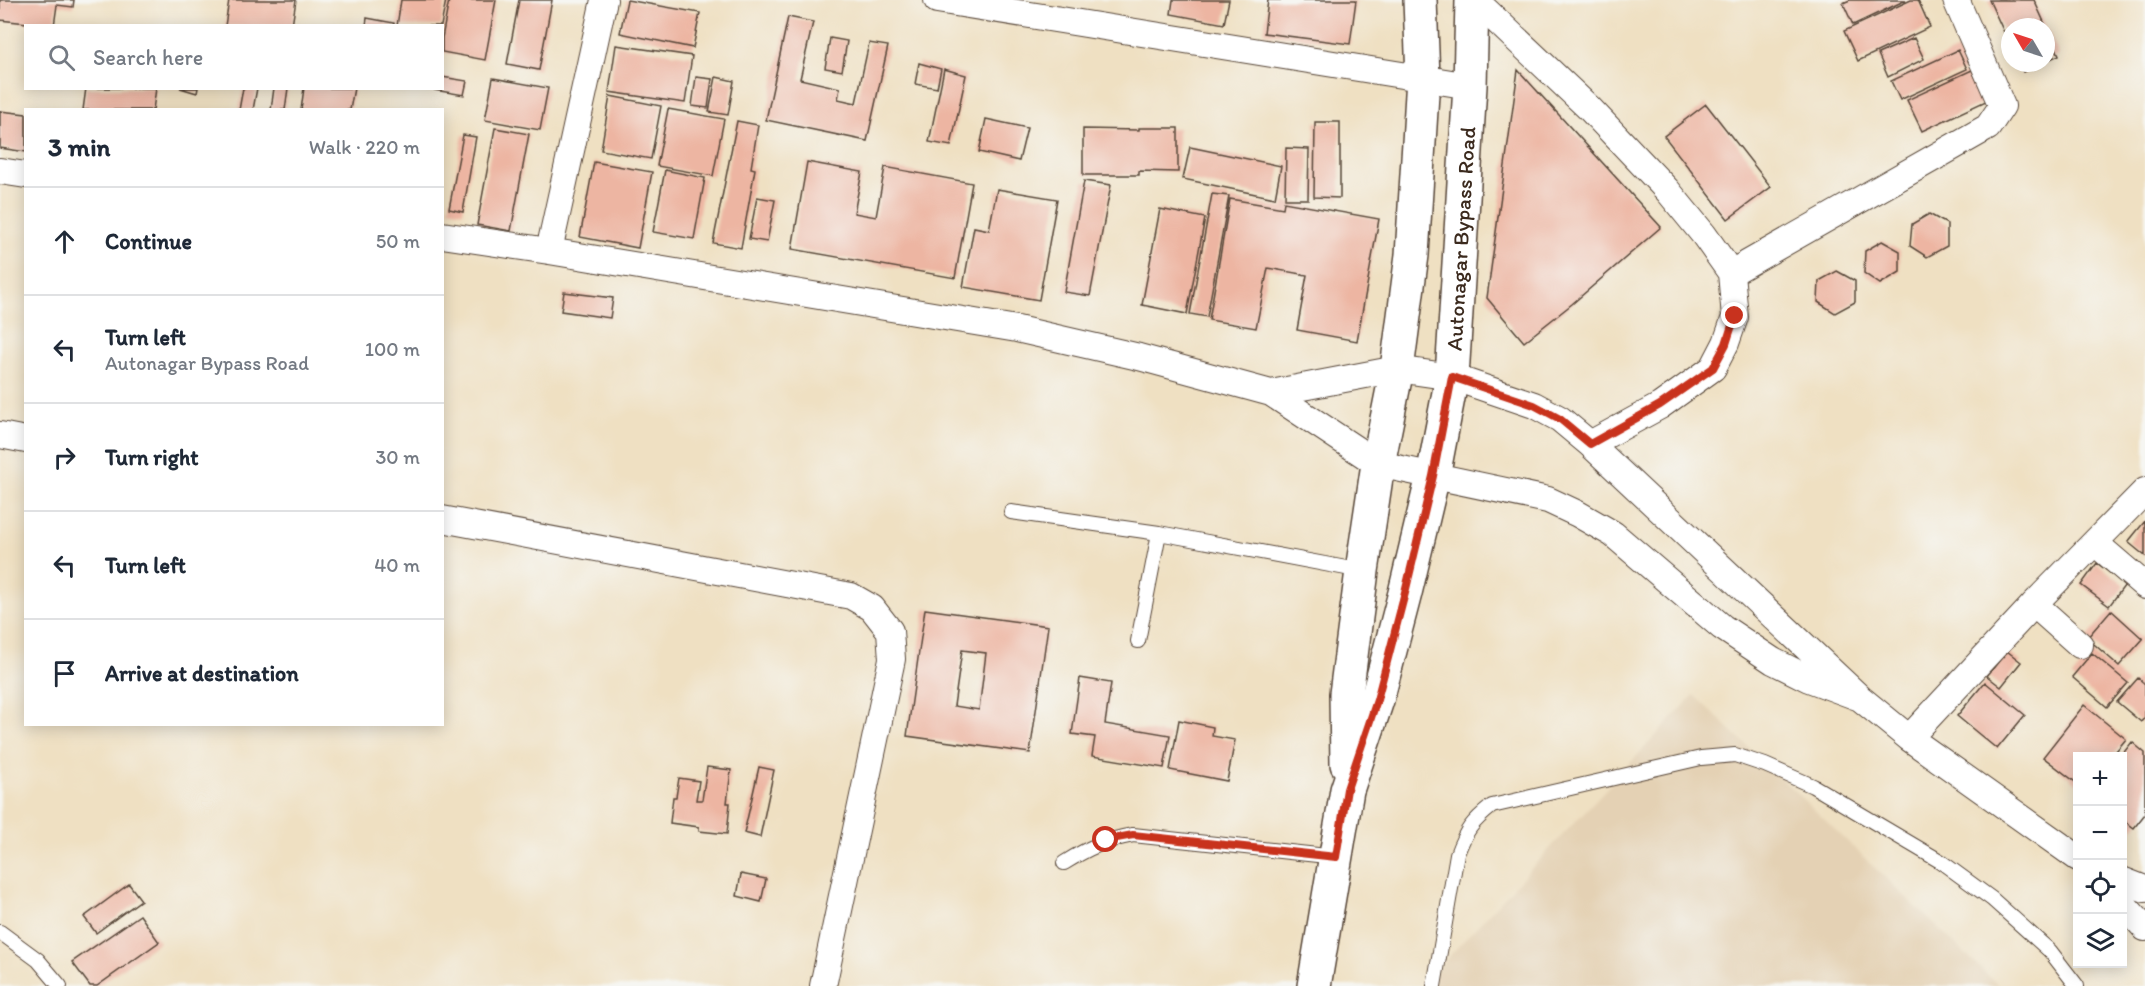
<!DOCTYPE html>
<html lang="en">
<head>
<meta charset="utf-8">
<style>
  body { margin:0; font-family:Itim,sans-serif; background:#f6f6f7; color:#1f2937 }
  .controls { position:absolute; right:18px; bottom:18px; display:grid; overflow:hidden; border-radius:0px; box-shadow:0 3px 15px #0003 }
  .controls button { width:54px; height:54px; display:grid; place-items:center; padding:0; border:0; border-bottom:2px solid #e0e1e3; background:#fff; color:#1f2937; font:30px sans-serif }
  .compass { position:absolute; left:2001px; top:18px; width:54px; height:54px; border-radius:50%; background:#fff; box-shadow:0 3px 15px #0003; rotate:309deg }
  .stop { position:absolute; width:18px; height:18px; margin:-14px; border:4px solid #c8321e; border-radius:50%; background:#fff }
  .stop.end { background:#c8321e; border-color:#fff; box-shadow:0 2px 6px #0008 }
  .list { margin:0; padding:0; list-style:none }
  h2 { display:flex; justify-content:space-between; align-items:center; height:78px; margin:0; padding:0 24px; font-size:26px }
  h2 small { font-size:20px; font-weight:400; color:#747a83 }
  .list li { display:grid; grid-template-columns:39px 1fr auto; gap:18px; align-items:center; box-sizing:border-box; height:108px; padding:0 24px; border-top:2px solid #e0e1e3 }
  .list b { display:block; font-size:22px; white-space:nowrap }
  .list p { margin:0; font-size:20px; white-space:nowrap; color:#747a83 }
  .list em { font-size:20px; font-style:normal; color:#747a83 }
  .icon { flex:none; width:33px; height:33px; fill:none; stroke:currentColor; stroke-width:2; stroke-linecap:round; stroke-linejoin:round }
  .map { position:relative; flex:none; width:2145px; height:986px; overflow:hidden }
  .search { position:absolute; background:#fff; box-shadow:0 3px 15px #0003; left:24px; top:24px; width:420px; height:66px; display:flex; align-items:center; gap:15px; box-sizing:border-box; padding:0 21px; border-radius:0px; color:#747a83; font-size:22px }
  .panel { position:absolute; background:#fff; box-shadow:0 3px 15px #0003; left:24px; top:108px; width:420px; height:618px; border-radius:0px }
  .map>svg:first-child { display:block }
  .built { fill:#e4d1b4 }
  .building { fill:#edb5a2; fill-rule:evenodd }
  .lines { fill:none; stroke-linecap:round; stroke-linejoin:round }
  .lane-casing { stroke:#564537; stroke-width:16 }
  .street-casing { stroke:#564537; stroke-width:28 }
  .secondary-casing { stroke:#564537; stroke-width:36 }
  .lane { stroke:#fff; stroke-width:14 }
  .street { stroke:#fff; stroke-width:26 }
  .secondary { stroke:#fff; stroke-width:33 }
  .route { stroke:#c8321e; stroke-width:8 }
  .labels { text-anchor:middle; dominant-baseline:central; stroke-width:6; stroke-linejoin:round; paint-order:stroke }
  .street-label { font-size:22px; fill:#3b2a1e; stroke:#f6f6f2 }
</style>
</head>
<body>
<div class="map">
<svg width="2145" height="986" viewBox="0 0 2145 986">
  <rect width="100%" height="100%" fill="#f6f6f2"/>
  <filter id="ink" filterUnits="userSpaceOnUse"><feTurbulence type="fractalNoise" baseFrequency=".0167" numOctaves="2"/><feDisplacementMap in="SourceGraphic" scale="12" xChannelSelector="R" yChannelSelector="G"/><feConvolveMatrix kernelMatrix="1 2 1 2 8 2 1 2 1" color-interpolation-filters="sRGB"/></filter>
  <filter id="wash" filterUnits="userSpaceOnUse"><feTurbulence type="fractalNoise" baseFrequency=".008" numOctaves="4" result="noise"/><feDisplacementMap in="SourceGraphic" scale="24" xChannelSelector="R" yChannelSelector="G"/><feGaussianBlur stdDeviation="1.35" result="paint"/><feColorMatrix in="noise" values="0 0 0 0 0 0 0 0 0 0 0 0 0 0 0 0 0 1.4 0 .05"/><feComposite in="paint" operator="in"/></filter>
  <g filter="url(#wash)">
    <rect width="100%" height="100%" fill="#efe0c2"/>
    <!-- built -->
    <path class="built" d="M1694,695L1999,986H1421Z"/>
    <g id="blocks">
      <!-- building -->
      <path class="building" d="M0,0H74L73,7L57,5L54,26L0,20Z
        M229,0H296L292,26H225Z
        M401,0H446L441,26H397Z
        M449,0H496L485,60L442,52V38Z
        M519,0H552L539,70L507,64Z
        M627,0L700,13L693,48L620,33Z
        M1173,0H1229L1224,24L1171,14Z
        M1268,0H1356L1350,44L1264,33Z
        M1850,0H1906L1853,25L1843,3Z
        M1911,0H1918L1930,27L1858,61L1844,31Z
        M1989,0H2034L2059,55L2046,61V27H2010V45Z
        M788,17L813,22L800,79L840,88L838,99L856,103L869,43L888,46L867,141L766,120Z
        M367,18L394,23V26H366Z
        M830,38L847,41L842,71L825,68Z
        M1914,38L1924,59L1888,77L1878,54Z
        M616,45L692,56L685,103L609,92Z
        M1958,50L1967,69L1900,100L1891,81Z
        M919,63L941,69L937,88L915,84Z
        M2018,63H2042L2023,72Z
        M944,69L966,75L951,146L929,142Z
        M1518,70L1661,227L1572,304L1524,342L1487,298Z
        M1972,70L1986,101L1922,131L1907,100Z
        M442,77L467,81L464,95L434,90L442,88Z
        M696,77L712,79L708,108L692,106Z
        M716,77L734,81L728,115L709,112Z
        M493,78L548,88L540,130L485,120Z
        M86,88H156L153,110H83Z
        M180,88H198L197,93Z
        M243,88H257L253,110H239Z
        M274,88H288L285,110H271Z
        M304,88H354L350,110H301Z
        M610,96L661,106L651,159L601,150Z
        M1706,104L1771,187L1728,219L1664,136Z
        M668,109L724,119L713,176L657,166Z
        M0,111L26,114V152L0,148Z
        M986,119L1027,128L1019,161L979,152Z
        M737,121L758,125L751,168L755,169L741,248L713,243Z
        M1315,122H1340V198L1314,197Z
        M495,128L529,134L511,231L477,225Z
        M1139,128H1178V172L1139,171V175H1083V129L1139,130Z
        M463,135L476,137L463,212L449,209Z
        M1190,147L1281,166L1275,198L1183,179Z
        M1286,148L1309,149L1308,199H1285Z
        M594,162L652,172L638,248L580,237Z
        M807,162L862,172L854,213L876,217L885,167L972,183L955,278L792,249Z
        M665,170L705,178L694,239L653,232Z
        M1084,181L1111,185L1090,296L1064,292Z
        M997,189L1057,199L1039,300L963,287L974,227L989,230Z
        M1212,194L1229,196L1207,317L1190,314Z
        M757,197L775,200L767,242L749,239Z
        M1230,199L1283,208L1284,202L1379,219L1357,341L1297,330L1307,275L1268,268L1256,328L1209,320Z
        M1160,209L1205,218L1187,314L1142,305Z
        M1929,214L1947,224V246L1927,257L1910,246L1912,224Z
        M1882,241L1900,251V272L1880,284L1864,273L1865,251Z
        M1837,271L1855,281V302L1835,313L1818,302L1819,281Z
        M564,292L613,298L610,318L561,311Z
        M2145,521V556L2128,542Z
        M2097,563L2125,585L2109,606L2081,585Z
        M925,609L1048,626L1030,753L907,736ZM962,650L986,653L979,710L954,706Z
        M2111,610L2143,639L2119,666L2087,638Z
        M2007,651L2021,662L2001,687L1987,676Z
        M2092,653L2128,683L2107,707L2072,677Z
        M1080,678L1111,683L1105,724L1170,735L1164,768L1092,756L1095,737L1072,734Z
        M2138,678L2145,684V717L2141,722L2117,702Z
        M1985,682L2025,715L1997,749L1957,716Z
        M2084,705L2126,739L2112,756H2078V784L2043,757Z
        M1179,720L1213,727L1212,736L1235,740L1227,781L1170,770Z
        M2132,742L2145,753V814L2134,828L2122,819V756H2121Z
        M707,767L731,770L727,803H730L727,834L699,831V827L670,823L673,797H676L679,778L699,781L696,800H702Z
        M759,767L774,770L760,837L744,833Z
        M741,874L766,879L761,902L737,896Z
        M129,884L141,900L96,933L84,917Z
        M140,915L159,942L97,986H90L72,962Z"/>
    </g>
  </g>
  <g filter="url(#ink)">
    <use href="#blocks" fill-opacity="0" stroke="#564537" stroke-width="1.5"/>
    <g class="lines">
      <defs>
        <path id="lane" d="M1011,512L1159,533L1362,571
          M1138,641L1159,533
          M1064,863C1088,848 1105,840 1133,835L1336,857
          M0,932L38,960L60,986
          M1434,986L1457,854C1466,830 1472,822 1492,806L1701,758L1735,755L1765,765L1813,786L1940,861L1992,899L2050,951L2077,986"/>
        <path id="street" d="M937,0L1470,86
          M1475,0L1590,109L1668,191L1704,235L1731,273L1735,317L1726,343L1713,368L1660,406L1590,444
          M0,171L26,175
          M442,235L549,251L1017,329L1139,357L1271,393L1378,464L1548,500L1578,514L1613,534L1722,627L1773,661L1809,679L1860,698
          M549,251L604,0
          M1731,273L1988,127L2002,106L1956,0
          M1271,393L1397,369L1452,377L1534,405L1560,419L1590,444L1860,698L1909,738L2078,858
          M0,435L26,440
          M442,519L851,596L872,608L890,631L892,659L823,986
          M2095,543L2145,586
          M2034,604L2080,645
          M1909,738L2034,604L2145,491
          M2122,880L2145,889
          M2122,903L2145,928"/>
        <g id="secondary">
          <path d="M1347,764L1346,694L1362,571L1378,464L1397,369L1412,255L1423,78L1420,0"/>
          <path id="s1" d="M1314,986L1347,790L1377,700L1405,593L1433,476L1452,377L1470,86L1472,0"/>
        </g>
      </defs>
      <!-- lane casing -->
      <use href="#lane" class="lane-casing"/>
      <!-- street casing -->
      <use href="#street" class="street-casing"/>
      <!-- secondary casing -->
      <use href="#secondary" class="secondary-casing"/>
      <!-- lane -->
      <use href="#lane" class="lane"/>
      <!-- street -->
      <use href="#street" class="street"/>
      <!-- secondary -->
      <use href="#secondary" class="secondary"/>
    </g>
  </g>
  <g class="lines" filter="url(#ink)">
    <!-- route -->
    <path class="route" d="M1106,840L1133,835L1336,857L1347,789L1377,700L1405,593L1433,476L1452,377L1534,405L1560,419L1590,444L1660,405L1713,368L1726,344L1735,316"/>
  </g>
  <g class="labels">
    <!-- street labels -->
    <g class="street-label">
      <text stroke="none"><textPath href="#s1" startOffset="764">Autonagar Bypass Road</textPath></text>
    </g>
  </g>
</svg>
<div class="controls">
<button>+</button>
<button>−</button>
<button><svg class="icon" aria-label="locate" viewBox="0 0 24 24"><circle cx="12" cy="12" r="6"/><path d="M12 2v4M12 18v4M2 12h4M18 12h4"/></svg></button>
<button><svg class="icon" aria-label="layers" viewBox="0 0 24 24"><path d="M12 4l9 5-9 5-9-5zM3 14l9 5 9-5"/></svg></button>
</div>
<svg class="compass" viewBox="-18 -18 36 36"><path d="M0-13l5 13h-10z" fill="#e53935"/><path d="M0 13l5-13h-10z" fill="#747a83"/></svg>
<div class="stop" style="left:1106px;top:840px"></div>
<div class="stop end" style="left:1735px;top:316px"></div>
<div class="search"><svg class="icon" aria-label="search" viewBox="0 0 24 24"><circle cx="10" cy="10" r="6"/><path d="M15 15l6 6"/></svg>Search here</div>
<section class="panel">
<h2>3 min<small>Walk · 220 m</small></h2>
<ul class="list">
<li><svg class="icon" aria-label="ahead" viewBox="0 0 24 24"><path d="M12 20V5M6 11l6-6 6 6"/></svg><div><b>Continue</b></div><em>50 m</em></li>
<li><svg class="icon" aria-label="left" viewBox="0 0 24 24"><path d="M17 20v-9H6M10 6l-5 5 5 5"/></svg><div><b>Turn left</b><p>Autonagar Bypass Road</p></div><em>100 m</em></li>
<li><svg class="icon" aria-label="right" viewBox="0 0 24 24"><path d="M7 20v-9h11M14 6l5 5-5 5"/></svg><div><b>Turn right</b></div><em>30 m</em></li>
<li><svg class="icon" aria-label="left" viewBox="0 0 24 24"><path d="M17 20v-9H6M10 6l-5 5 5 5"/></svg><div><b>Turn left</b></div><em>40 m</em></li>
<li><svg class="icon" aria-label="arrive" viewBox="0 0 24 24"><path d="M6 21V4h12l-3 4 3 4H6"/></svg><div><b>Arrive at destination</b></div></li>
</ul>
</section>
</div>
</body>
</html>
